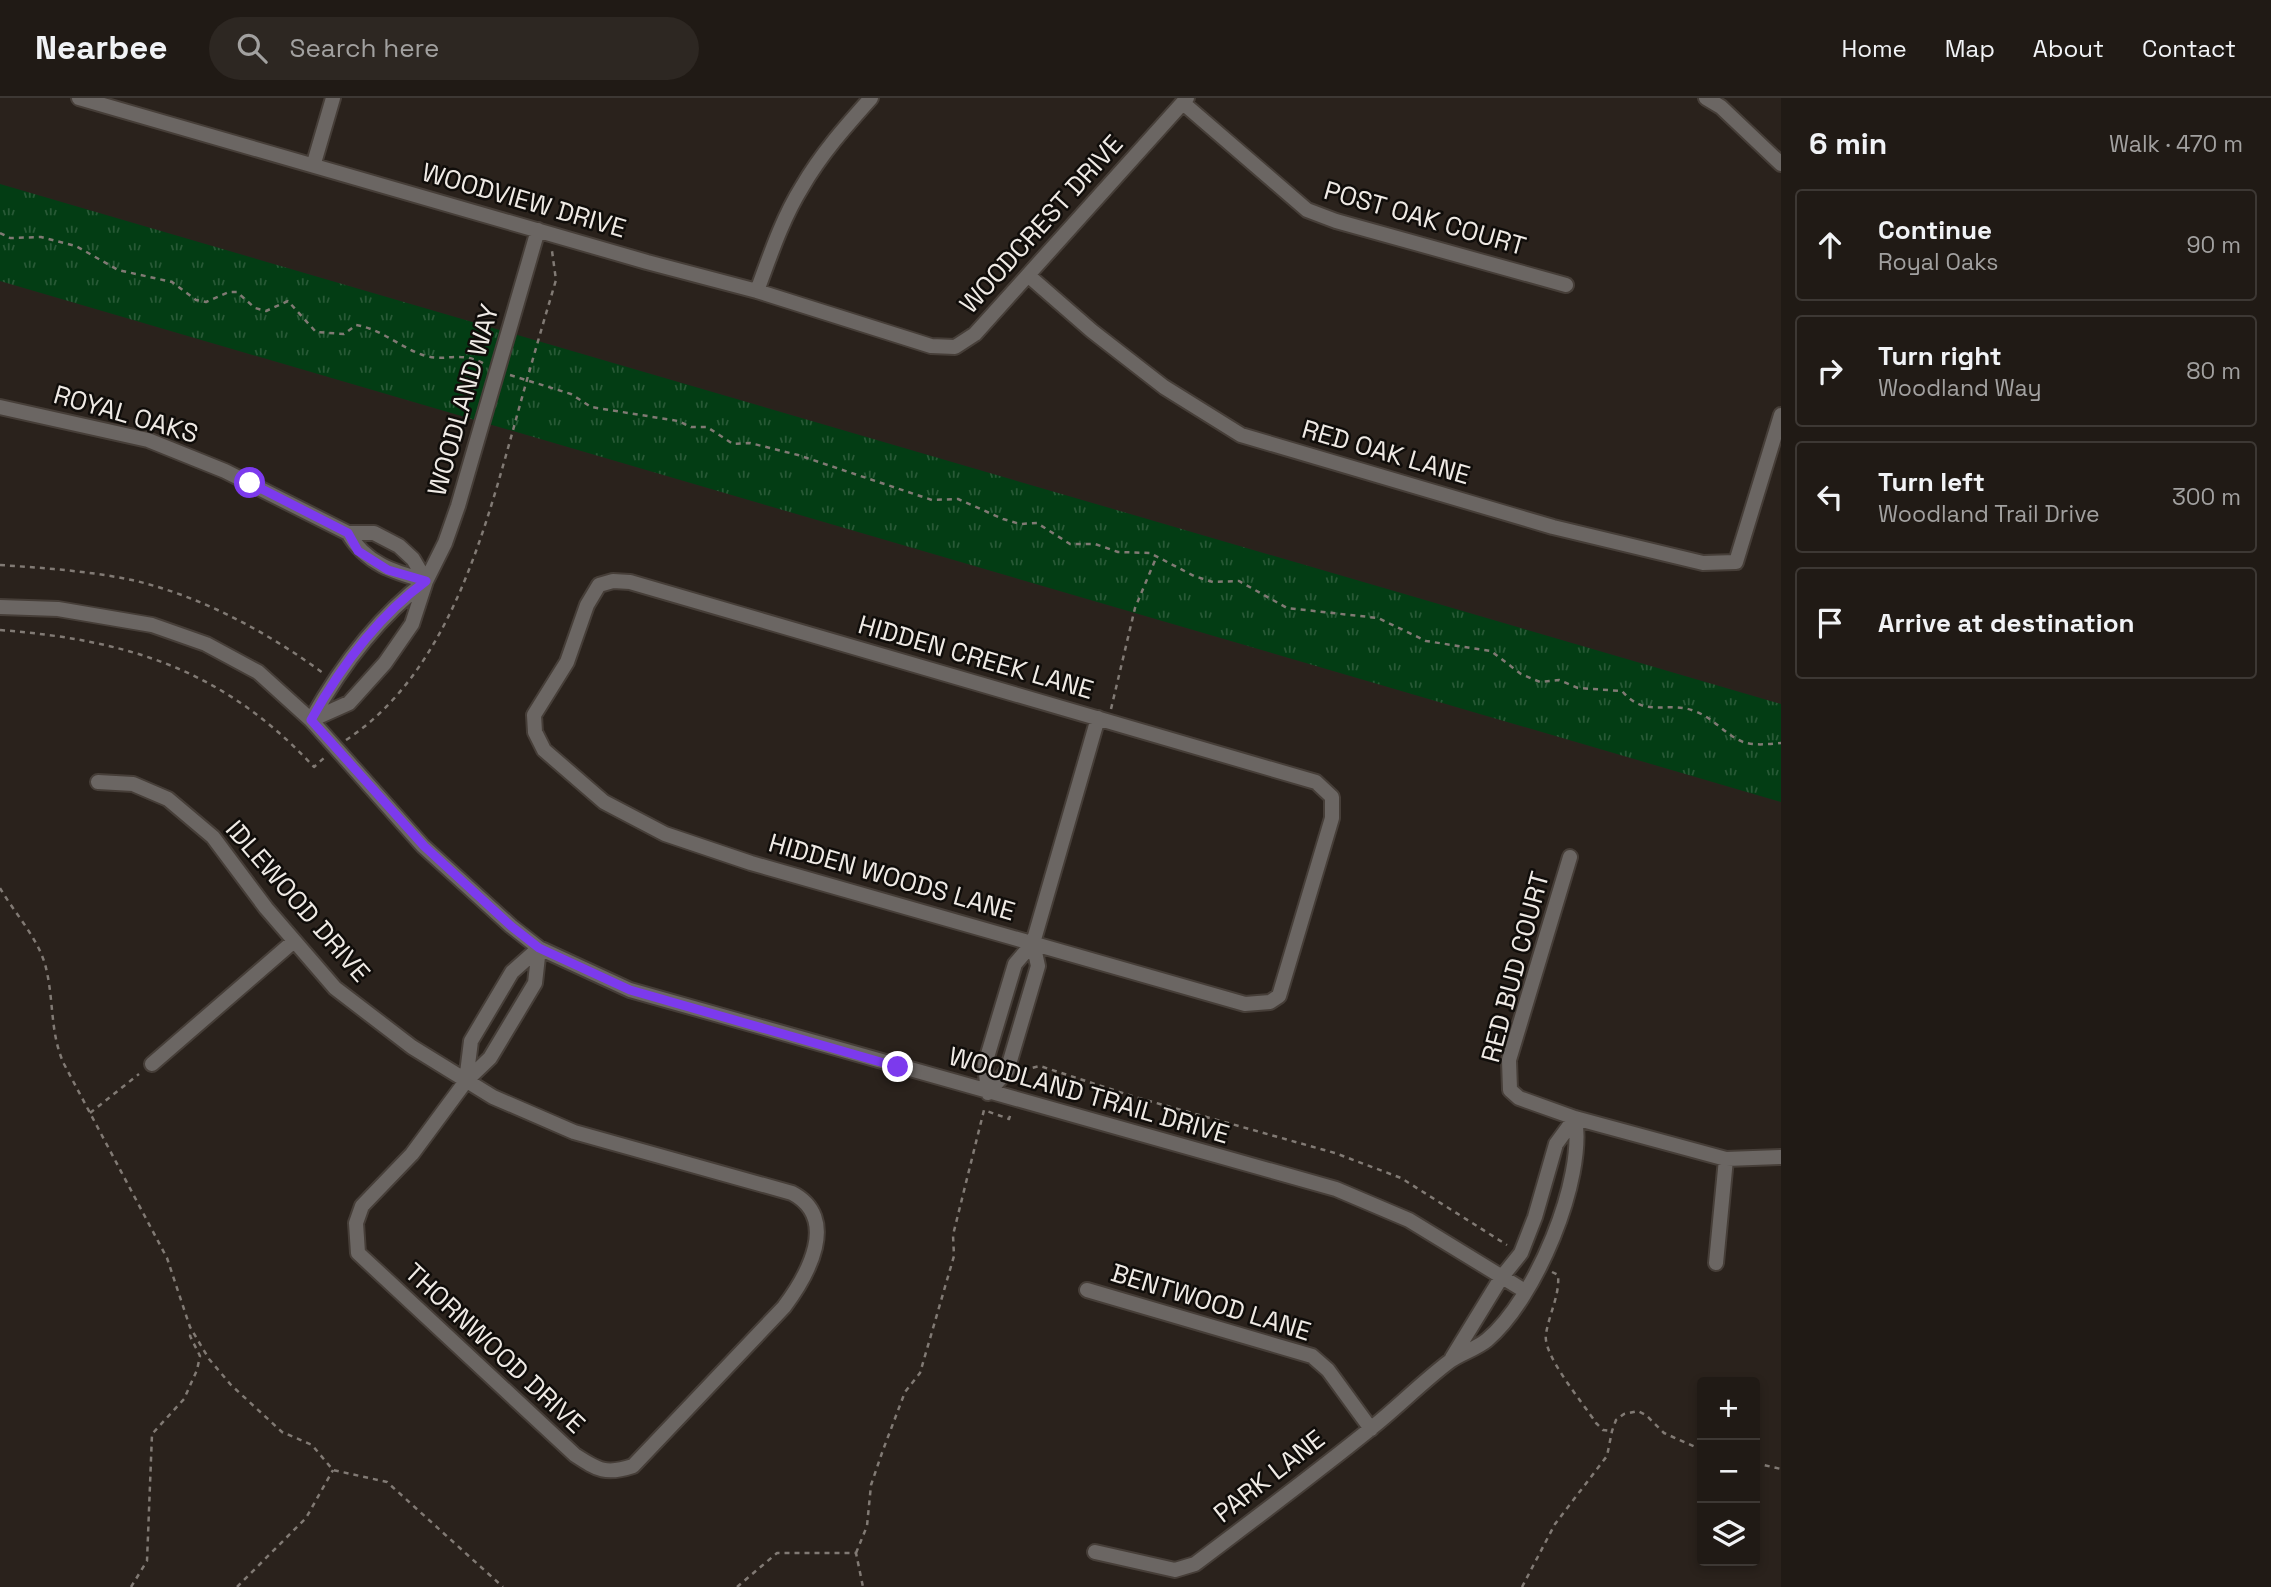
<!DOCTYPE html>
<html lang="en">
<head>
<meta charset="utf-8">
<style>
  body { margin:0; font-family:"Space Grotesk",sans-serif; background:#2d2722; color:#f1f3f6 }
  .controls { position:absolute; right:21px; bottom:21px; display:grid; overflow:hidden; border-radius:7px; box-shadow:0 4px 10px #0003 }
  .controls button { width:63px; height:63px; display:grid; place-items:center; padding:0; border:0; border-bottom:2px solid #3d3834; background:#201a15; color:#f1f3f6; font:35px sans-serif }
  .stop { position:absolute; width:21px; height:21px; margin:-16px; border:5px solid #7c3aed; border-radius:50%; background:#fff }
  .stop.end { background:#7c3aed; border-color:#fff; box-shadow:0 2px 7px #0008 }
  .list { margin:0; padding:0; list-style:none }
  h2 { display:flex; justify-content:space-between; align-items:center; height:91px; margin:0; padding:0 28px; font-size:30px }
  h2 small { font-size:23px; font-weight:400; color:#a2a1a0 }
  .list li { display:grid; grid-template-columns:46px 1fr auto; gap:21px; align-items:center; box-sizing:border-box; height:112px; margin:0 14px 14px; padding:0 14px; border:2px solid #3d3834; border-radius:7px }
  .list b { display:block; font-size:26px; white-space:nowrap }
  .list p { margin:0; font-size:23px; white-space:nowrap; color:#a2a1a0 }
  .list em { font-size:23px; font-style:normal; color:#a2a1a0 }
  .icon { flex:none; width:38px; height:38px; fill:none; stroke:currentColor; stroke-width:2; stroke-linecap:round; stroke-linejoin:round }
  .map { position:relative; flex:none; width:1781px; height:1489px; overflow:hidden }
  header { display:flex; align-items:center; gap:42px; box-sizing:border-box; height:98px; padding:0 35px; background:#201a15; border-bottom:2px solid #3d3834 }
  header strong { font-size:33px }
  nav { display:flex; gap:38px; margin-inline-start:auto; font-size:24px }
  .search { width:490px; height:63px; background:#2d2722; display:flex; align-items:center; gap:18px; box-sizing:border-box; padding:0 24px; border-radius:38px; color:#a2a1a0; font-size:26px }
  main { display:flex }
  aside { flex:1; background:#201a15 }
  .map>svg:first-child { display:block }
  .grass { fill:url(#grass-tufts) }
  .lines { fill:none; stroke-linecap:round; stroke-linejoin:round }
  .street-casing { stroke:#463e38; stroke-width:18 }
  .path { stroke:#817a74; stroke-width:2.5; stroke-dasharray:5 5; stroke-linecap:butt }
  .street { stroke:#6b6663; stroke-width:14 }
  .route { stroke:#7c3aed; stroke-width:9 }
  .labels { text-anchor:middle; dominant-baseline:central; stroke-width:5; stroke-linejoin:round; paint-order:stroke }
  .street-label { font-size:26px; fill:#efeae5; stroke:#100d0a }
</style>
</head>
<body>
<header>
<strong>Nearbee</strong>
<div class="search"><svg class="icon" aria-label="search" viewBox="0 0 24 24"><circle cx="10" cy="10" r="6"/><path d="M15 15l6 6"/></svg>Search here</div>
<nav><a>Home</a><a>Map</a><a>About</a><a>Contact</a></nav>
</header>
<main>
<div class="map">
<svg width="1781" height="1489" viewBox="0 0 1781 1489">
  <defs>
    <pattern id="grass-tufts" width="24" height="20" patternUnits="userSpaceOnUse" patternTransform="scale(1.75)"><rect width="24" height="20" fill="#033d14"/><path d="M3 7l-1-3M5 7V3M7 7l1-3M15 17l-1-3M17 17v-4M19 17l1-3" fill="none" stroke="#285936"/></pattern>
  </defs>
  <rect width="100%" height="100%" fill="#2a221c"/>
  <!-- grass -->
  <path class="grass" d="M0,86L1781,606V704L0,183Z"/>
  <g class="lines">
    <defs>
      <path id="street" d="M79,0L647,164L757,193L931,248L955,249L975,236L1187,0
        M1706,0L1721,9L1781,66
        M1183,5L1307,112L1336,123L1566,187
        M314,65L333,0
        M1030,179L1092,233L1164,289L1241,337L1553,429L1703,465L1736,464L1781,317
        M757,193C770,158 782,121 802,89C821,56 846,28 871,0
        M0,309L148,342L225,373L348,435H374L399,448L413,461L426,483
        M348,435C366,466 394,474 426,483
        M613,483L630,484L1316,684L1332,699V720L1279,898L1270,904L1245,906L751,765L665,736L604,704L544,652L535,634L534,617L567,564L587,507L599,487Z
        M0,509L58,511L152,527L206,546L258,574L311,622L423,748L511,828L539,850L630,892L1336,1091L1409,1122L1525,1193
        M311,622L349,605L385,565L412,526L426,483L445,445L458,408L538,132
        M311,622C340,570 378,519 426,483
        M98,684L133,686L168,701L213,739L266,810L335,890L412,949L493,999L574,1034L792,1095C840,1120 808,1177 784,1209L633,1368C606,1377 598,1372 575,1357L358,1155L356,1125L362,1108L412,1056L466,983L490,960L535,885L539,850
        M1570,759L1509,962L1510,992L1519,1000L1575,1020L1726,1061L1781,1059
        M152,966L294,843
        M466,983L471,943L512,874L539,850
        M988,995L985,966L1015,866L1033,845L1098,620
        M988,995L1007,973L1038,868L1033,845
        M1716,1165L1726,1061
        M1087,1192L1312,1258L1328,1272L1371,1331
        M1452,1260L1501,1180L1521,1155L1535,1119L1556,1046L1575,1020
        M1095,1454L1175,1472L1195,1466C1253,1422 1312,1378 1369,1332C1397,1310 1422,1284 1450,1263C1461,1255 1476,1251 1487,1242C1535,1202 1586,1081 1575,1020"/>
    </defs>
    <!-- street casing -->
    <use href="#street" class="street-casing"/>
    <!-- path -->
    <path class="path" d="M0,135L10,140L41,139L76,148L118,172L172,184L196,202L206,204L229,194H237L255,210L266,213L288,203L316,234L344,236L356,227C382,231 402,251 426,258C447,264 457,252 485,266
      M510,277L571,296L591,309L678,323L691,329H707L733,346L750,345L798,357L932,402L958,401L1003,421L1020,426L1037,425L1070,446H1095L1118,454L1150,455L1194,478L1213,484L1239,483L1287,510L1378,520L1426,543L1491,553L1521,576L1540,584L1559,582L1578,590L1622,593C1647,622 1667,601 1697,614C1714,621 1726,637 1743,644C1754,648 1770,646 1781,645
      M0,467C44,470 89,473 132,482C201,498 267,534 323,575
      M0,532C129,542 224,572 314,669L325,659
      M1111,611L1135,510L1156,460
      M346,642C448,575 484,436 515,325C528,277 542,229 556,182L552,153
      M0,790C15,816 39,841 46,870C54,903 50,936 64,966L167,1160L190,1229L209,1261L231,1287L282,1334L312,1347L333,1372L387,1384L503,1489
      M1023,972L1040,968L1135,999L1335,1055L1401,1080L1507,1147
      M90,1015L139,976
      M1552,1174L1558,1177C1560,1197 1549,1216 1546,1236C1542,1257 1584,1306 1596,1325L1603,1332L1612,1333
      M1755,1365L1781,1371
      M856,1455L867,1428L871,1387L883,1352L905,1294L920,1275L954,1158L953,1137L984,1012L1009,1021L1011,1015
      M131,1489L147,1463L152,1336L184,1301L197,1272L200,1258L190,1238L192,1232
      M237,1489L306,1420L333,1372
      M737,1489L777,1455H856L863,1489
      M1522,1489L1555,1426L1607,1358L1612,1333L1616,1322L1624,1316L1638,1313L1646,1317L1664,1335L1702,1352"/>
    <!-- street -->
    <use href="#street" class="street"/>
  </g>
  <g class="lines">
    <!-- route -->
    <path class="route" d="M250,385L348,435L358,453L388,472L426,483C378,518 340,570 311,622L424,748L511,828L539,850L630,892L898,969"/>
  </g>
  <g class="labels">
    <!-- street labels -->
    <g class="street-label">
      <text transform="translate(524 102) rotate(16)">WOODVIEW DRIVE</text>
      <text transform="translate(1425 120) rotate(16)">POST OAK COURT</text>
      <text transform="translate(1041 126) rotate(-48)">WOODCREST DRIVE</text>
      <text transform="translate(463 302) rotate(-74)">WOODLAND WAY</text>
      <text transform="translate(126 316) rotate(16)">ROYAL OAKS</text>
      <text transform="translate(1386 354) rotate(16)">RED OAK LANE</text>
      <text transform="translate(976 559) rotate(16)">HIDDEN CREEK LANE</text>
      <text transform="translate(892 779) rotate(16)">HIDDEN WOODS LANE</text>
      <text transform="translate(298 803) rotate(49)">IDLEWOOD DRIVE</text>
      <text transform="translate(1515 869) rotate(-75)">RED BUD COURT</text>
      <text transform="translate(1089 997) rotate(16)">WOODLAND TRAIL DRIVE</text>
      <text transform="translate(1211 1204) rotate(17)">BENTWOOD LANE</text>
      <text transform="translate(495 1250) rotate(43)">THORNWOOD DRIVE</text>
      <text transform="translate(1269 1378) rotate(-38)">PARK LANE</text>
    </g>
  </g>
</svg>
<div class="controls">
<button>+</button>
<button>−</button>
<button><svg class="icon" aria-label="layers" viewBox="0 0 24 24"><path d="M12 4l9 5-9 5-9-5zM3 14l9 5 9-5"/></svg></button>
</div>
<div class="stop" style="left:250px;top:385px"></div>
<div class="stop end" style="left:898px;top:969px"></div>
</div>
<aside>
<h2>6 min<small>Walk · 470 m</small></h2>
<ul class="list">
<li><svg class="icon" aria-label="ahead" viewBox="0 0 24 24"><path d="M12 20V5M6 11l6-6 6 6"/></svg><div><b>Continue</b><p>Royal Oaks</p></div><em>90 m</em></li>
<li><svg class="icon" aria-label="right" viewBox="0 0 24 24"><path d="M7 20v-9h11M14 6l5 5-5 5"/></svg><div><b>Turn right</b><p>Woodland Way</p></div><em>80 m</em></li>
<li><svg class="icon" aria-label="left" viewBox="0 0 24 24"><path d="M17 20v-9H6M10 6l-5 5 5 5"/></svg><div><b>Turn left</b><p>Woodland Trail Drive</p></div><em>300 m</em></li>
<li><svg class="icon" aria-label="arrive" viewBox="0 0 24 24"><path d="M6 21V4h12l-3 4 3 4H6"/></svg><div><b>Arrive at destination</b></div></li>
</ul>
</aside>
</main>
</body>
</html>
